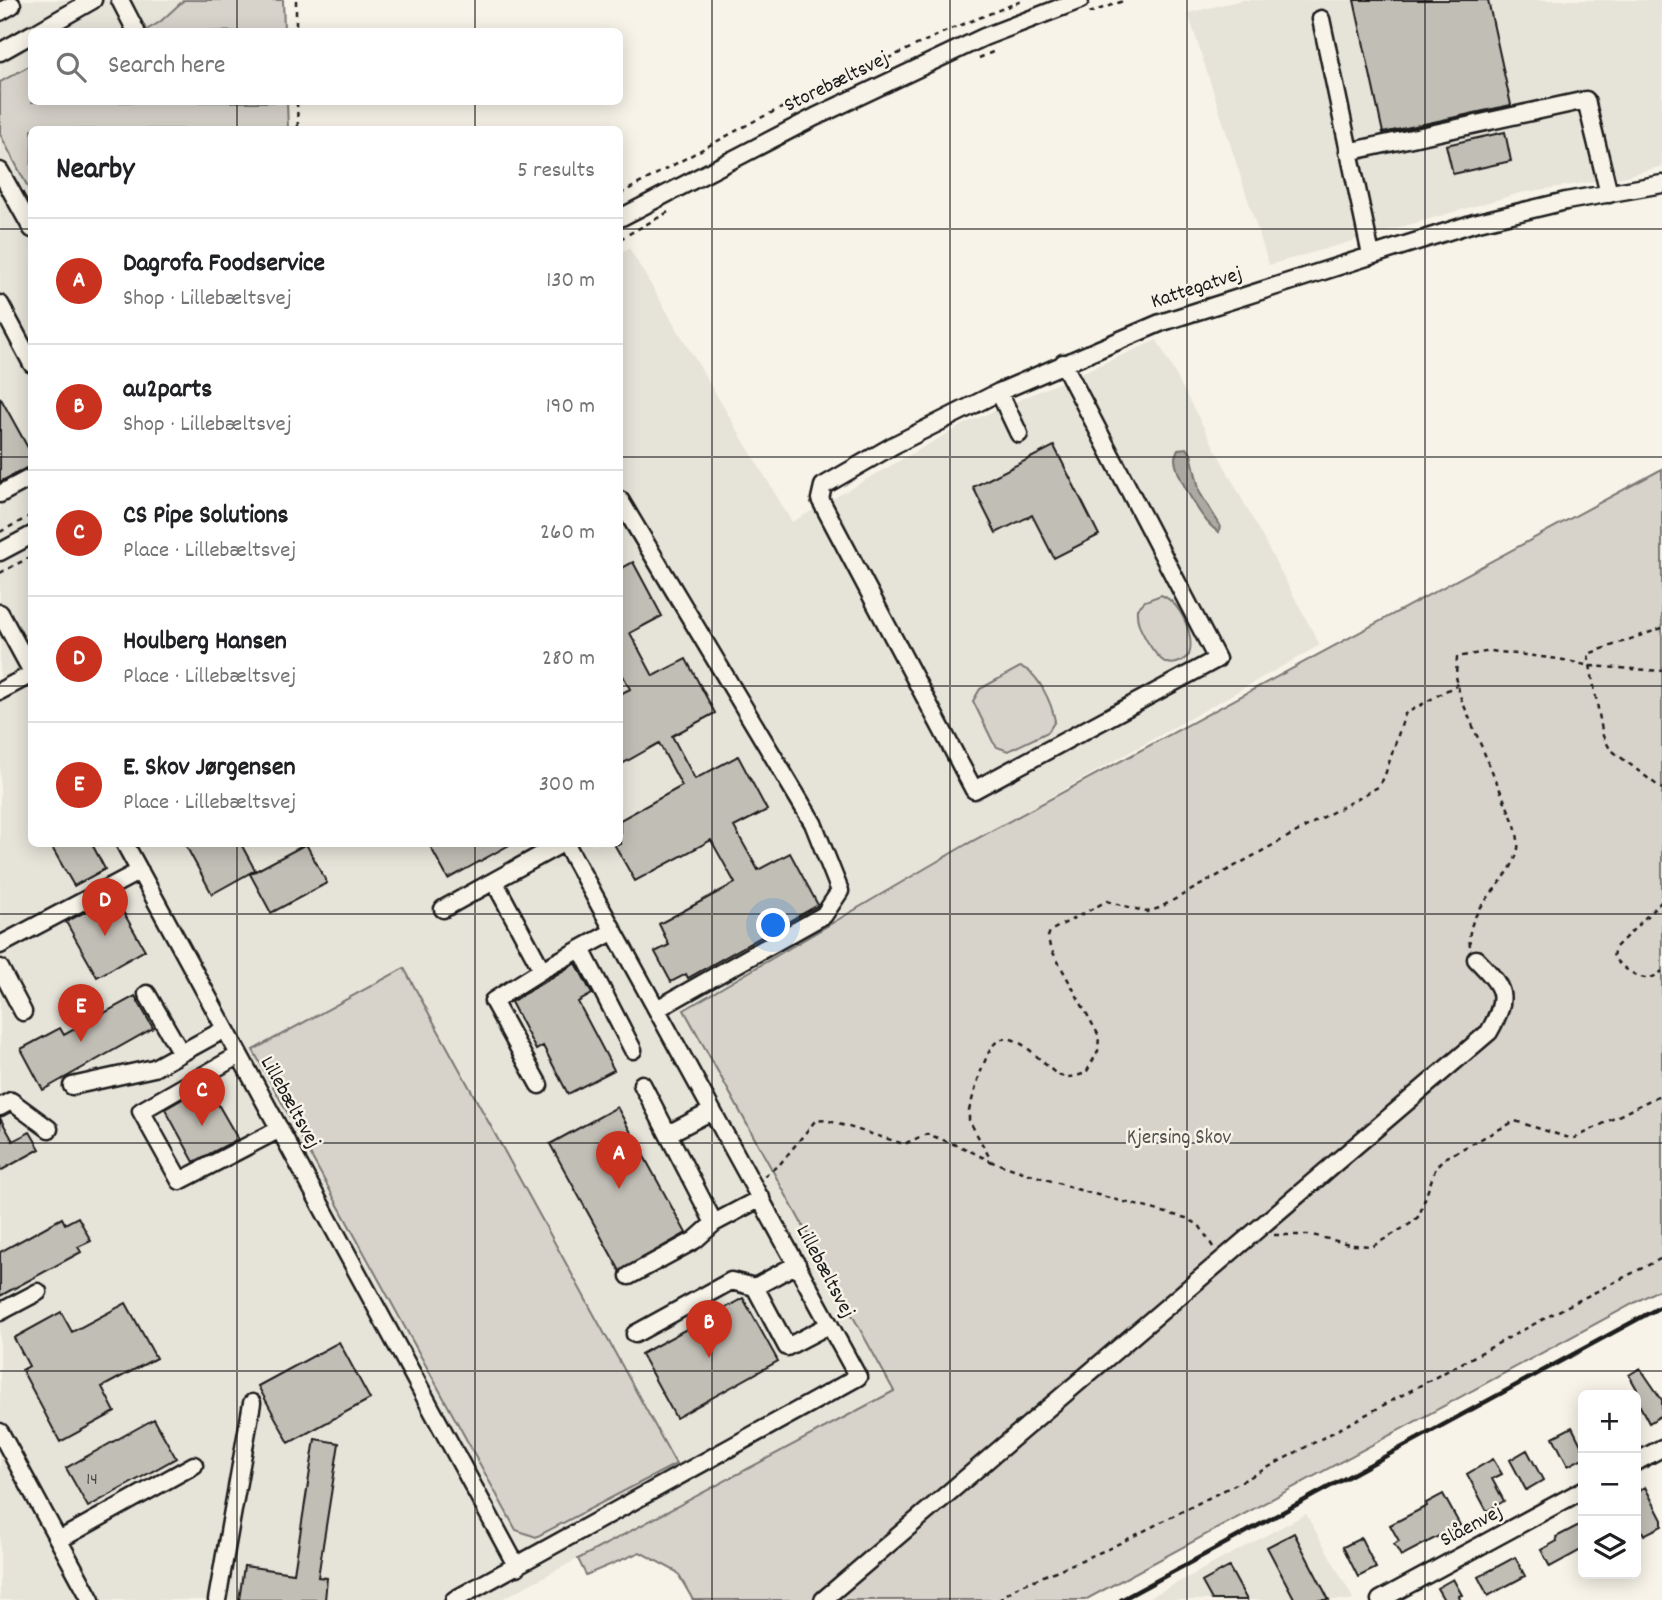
<!DOCTYPE html>
<html lang="en">
<head>
<meta charset="utf-8">
<style>
  body { margin:0; font-family:Dekko,sans-serif; background:#f2f2f2; color:#202124 }
  .controls { position:absolute; right:21px; bottom:21px; display:grid; overflow:hidden; border-radius:10px; box-shadow:0 4px 18px #0003 }
  .controls button { width:63px; height:63px; display:grid; place-items:center; padding:0; border:0; border-bottom:2px solid #e0e0e0; background:#fff; color:#202124; font:35px sans-serif }
  .you { position:absolute; left:774px; top:926px; width:24px; height:24px; margin:-18px; border:5px solid #fff; border-radius:50%; background:#1a73e8; box-shadow:0 0 0 10px #1a73e833 }
  .badge { display:grid; place-items:center; width:46px; height:46px; border-radius:50%; background:#c8321e; color:#fff; font-size:23px; font-weight:700 }
  .pin { position:absolute; translate:-50% -58px; filter:drop-shadow(0 2px 4px #0008) }
  .pin::after { content:''; position:absolute; top:37px; width:24px; height:21px; background:inherit; clip-path:polygon(0 0,100% 0,50% 100%) }
  .list { margin:0; padding:0; list-style:none }
  h2 { display:flex; justify-content:space-between; align-items:center; height:91px; margin:0; padding:0 28px; font-size:30px }
  h2 small { font-size:23px; font-weight:400; color:#757577 }
  .list li { display:grid; grid-template-columns:46px 1fr auto; gap:21px; align-items:center; box-sizing:border-box; height:126px; padding:0 28px; border-top:2px solid #e0e0e0 }
  .list b { display:block; font-size:26px; white-space:nowrap }
  .list p { margin:0; font-size:23px; white-space:nowrap; color:#757577 }
  .list em { font-size:23px; font-style:normal; color:#757577 }
  .icon { flex:none; width:38px; height:38px; fill:none; stroke:currentColor; stroke-width:2; stroke-linecap:round; stroke-linejoin:round }
  .map { position:relative; flex:none; width:1662px; height:1600px; overflow:hidden }
  .search { position:absolute; background:#fff; box-shadow:0 4px 18px #0003; left:28px; top:28px; width:595px; height:77px; display:flex; align-items:center; gap:18px; box-sizing:border-box; padding:0 24px; border-radius:10px; color:#757577; font-size:26px }
  .panel { position:absolute; background:#fff; box-shadow:0 4px 18px #0003; left:28px; top:126px; width:595px; height:721px; border-radius:10px }
  .map>svg:first-child { display:block }
  .built { fill:#e6e3d9 }
  .green { fill:#d7d3cb; stroke:#7a7874; stroke-width:2 }
  .water { fill:#aca9a2; stroke:#72716c; stroke-width:2 }
  .building { fill:#c0beb5; stroke:#1c1c1c; stroke-width:2 }
  .lines { fill:none; stroke-linecap:round; stroke-linejoin:round }
  .minor-casing { stroke:#1c1c1c; stroke-width:21 }
  .path { stroke:#1c1c1c; stroke-width:2.5; stroke-dasharray:5 5; stroke-linecap:butt }
  .minor { stroke:#f7f3e8; stroke-width:16 }
  .rail { stroke:#1c1c1c; stroke-width:4.5 }
  .grid { fill:none; stroke:#1c1c1c; stroke-width:2; stroke-opacity:0.55 }
  .labels { text-anchor:middle; dominant-baseline:central; stroke-width:5; stroke-linejoin:round; paint-order:stroke }
  .number-label { font-size:18px; fill:#454442 }
  .street-label { font-size:21px; fill:#1c1c1c; stroke:#f7f3e8 }
  .park-label { font-size:21px; fill:#545351; stroke:#f7f3e8 }
</style>
</head>
<body>
<div class="map">
<svg width="1662" height="1600" viewBox="0 0 1662 1600">
  <rect width="100%" height="100%" fill="#f7f3e8"/>
  <filter id="ink" filterUnits="userSpaceOnUse"><feTurbulence type="fractalNoise" baseFrequency=".0143" numOctaves="2"/><feDisplacementMap in="SourceGraphic" scale="14" xChannelSelector="R" yChannelSelector="G"/><feConvolveMatrix kernelMatrix="1 2 1 2 8 2 1 2 1" color-interpolation-filters="sRGB"/></filter>
  <g filter="url(#ink)">
    <!-- built -->
    <path class="built" d="M0,0H284L285,31L32,32V102H287L288,129L32,130V844H620V253L629,248L792,522L964,424L1157,340L1320,645L967,844L684,1010L894,1392L500,1600H0Z
      M1242,0H1662V166L1622,177L1520,193L1269,265L1188,13Z
      M1306,1514L1354,1600H1145Z"/>
    <!-- green -->
    <path class="green" d="M184,0H283L284,31L143,32L160,22Z
      M31,65L32,102H287L288,129L32,130L31,193L0,134V82Z
      M1662,469V1288L1085,1600H693L677,1572L640,1552L586,1575L578,1559L894,1391L684,1010L967,844Z
      M1161,595C1181,603 1195,635 1189,655C1169,674 1158,659 1147,641C1141,630 1136,622 1137,609L1145,601Z
      M1020,667C1038,671 1052,704 1055,721L1048,732L1008,751L997,747L993,742L973,701L980,689Z
      M404,968L676,1464L536,1537L516,1530L253,1050Z"/>
    <!-- water -->
    <path class="water" d="M1187,448L1191,454L1200,493L1220,525L1219,532C1204,525 1176,476 1175,459C1175,455 1176,453 1178,449Z"/>
    <!-- building -->
    <path class="building" d="M1354,0H1488L1511,105L1383,133Z
      M1505,132L1511,161L1453,174L1446,145Z
      M0,397L32,455V465L0,482Z
      M1054,446L1099,535L1054,558L1032,515L996,533L973,487Z
      M633,562L662,616L630,633L653,676L686,659L715,713L672,736L695,779L738,756L767,810L734,827L758,870L790,853L818,905L688,978L686,974L671,982L655,952L669,945L659,924L735,883L711,840L635,881L614,844H620V820L682,786L659,743L620,765V694L630,689L620,670V569Z
      M50,844H92L105,869L74,886Z
      M185,844H241L255,870L212,894Z
      M306,844L327,883L271,913L250,874Z
      M429,844H511L448,879Z
      M114,896L145,950L97,977L66,922Z
      M576,963L592,994L578,1002L614,1070L568,1094L543,1046L536,1050L511,1002Z
      M135,996L153,1028L43,1090L21,1049L60,1028L64,1035Z
      M207,1085L238,1139L194,1162L165,1109Z
      M617,1107L686,1233L620,1271L550,1144Z
      M0,1118L13,1141L30,1132L40,1149L0,1171Z
      M78,1217L91,1241L78,1247L81,1252L0,1296V1252L62,1218L65,1224Z
      M743,1298L778,1361L676,1418L641,1354Z
      M126,1303L156,1358L102,1387L115,1412L60,1442L22,1370L29,1366L14,1338L61,1312L72,1332Z
      M339,1342L370,1399L289,1443L258,1386Z
      M1640,1368L1662,1400V1415L1649,1423L1633,1393L1638,1391L1629,1375Z
      M154,1419L176,1458L88,1507L66,1468Z
      M1572,1427L1583,1449V1458L1568,1466L1553,1437Z
      M315,1439L339,1443L318,1577L327,1578L325,1600H239L244,1566L294,1573Z
      M1527,1450L1543,1480L1526,1490L1510,1460Z
      M1493,1459L1502,1474L1492,1479L1504,1501L1487,1511L1467,1474Z
      M1645,1487L1662,1520V1526L1644,1535L1636,1519V1492Z
      M1443,1494L1460,1525L1401,1556L1394,1544L1399,1541L1390,1525L1427,1506L1426,1503Z
      M1583,1523V1549L1550,1567L1541,1550L1557,1541L1556,1537Z
      M1294,1533L1329,1600H1295L1267,1547Z
      M1361,1538L1376,1568L1358,1577L1343,1547Z
      M1515,1557L1525,1576L1488,1596L1478,1577Z
      M1229,1567L1247,1600H1212L1202,1582Z
      M1453,1579L1462,1595L1459,1596L1460,1600H1444L1437,1588Z"/>
    <g class="lines">
      <defs>
        <path id="minor" d="M120,0L136,31
          M0,12L12,5
          M1321,19L1371,255
          M37,32L93,0
          M0,52L32,34
          M1348,152L1586,100L1609,194
          M0,171L32,229
          M620,218L815,117L984,37L1080,0
          M0,304L32,364
          M1063,363L1217,659L974,790L820,499L823,486L894,445L999,392L1160,323L1474,223L1566,201L1662,184
          M999,392L1019,434
          M0,494L32,477
          M620,500L813,823L840,891L824,915L657,1009
          M0,552L32,535
          M0,613L32,672
          M0,691L32,674
          M125,844L517,1567
          M494,881L542,970
          M443,909L561,844
          M0,945L140,871
          M581,949L633,1050
          M0,968L23,1012
          M147,994L181,1053
          M239,1055L141,1111L180,1181L280,1129
          M642,1084L714,1223
          M539,1085L493,1001L542,970L614,931
          M72,1086L154,1068L225,1029
          M0,1107L11,1101L49,1129
          M668,1134L712,1111
          M629,1276L695,1240L714,1223L761,1198
          M755,1287L797,1264
          M0,1312L38,1292
          M635,1334L731,1281L755,1287L787,1347L829,1325
          M0,1432L91,1600
          M1636,1462L1662,1448
          M59,1540L194,1465
          M217,1600L252,1403
          M454,1600L858,1377L566,844
          M823,1600L1489,1032C1510,995 1504,988 1476,959
          M1380,1600L1583,1490"/>
      </defs>
      <!-- minor casing -->
      <use href="#minor" class="minor-casing"/>
      <!-- path -->
      <path class="path" d="M296,0V32
        M1089,13L1126,0
        M979,58L995,51
        M297,102L298,130
        M620,194L758,119L951,29L1024,0
        M620,239L672,210
        M0,532L32,515
        M0,573L32,556
        M1662,628L1588,654L1603,736L1610,749L1662,789
        M1662,901L1615,948C1614,952 1612,955 1615,959C1620,966 1637,978 1646,978C1652,979 1657,975 1662,971
        M1470,946C1464,908 1508,886 1517,853C1520,844 1517,834 1515,825L1460,696L1456,676L1457,657L1491,651L1559,659L1590,666L1662,671
        M764,1176L780,1164L815,1121L826,1120L904,1144L927,1134L964,1148L992,1162
        M1274,1235H1312L1353,1245L1373,1246L1410,1224L1419,1216L1436,1167L1443,1159L1515,1121L1566,1137L1575,1138L1662,1094
        M1213,1247L1199,1225L1186,1218L1086,1192L992,1162L969,1120V1110C975,1091 980,1070 989,1052C1008,1014 1042,1067 1059,1075C1068,1079 1077,1076 1086,1073L1098,1051L1099,1036L1050,947L1048,937L1050,931L1107,901L1147,912L1159,908L1378,787L1384,778L1405,714L1458,684
        M999,1600L1015,1588L1108,1549L1252,1476L1564,1308L1662,1258"/>
      <!-- minor -->
      <use href="#minor" class="minor"/>
      <!-- rail -->
      <path class="rail" d="M1121,1600L1662,1306"/>
    </g>
  </g>
  <!-- grid -->
  <path class="grid" d="M237,0V32M475,0V32M712,0V1600M950,0V1600M1187,0V1600M1425,0V1600M237,102V130M475,102V130M0,229H32M620,229H1662M0,457H32M620,457H1662M0,686H32M620,686H1662M237,844V1600M475,844V1600M0,914H1662M0,1143H1662M0,1371H1662"/>
  <g class="labels">
    <!-- number labels -->
    <g class="number-label">
      <text x="92" y="1480">14</text>
    </g>
    <!-- street labels -->
    <g class="street-label">
      <text transform="translate(837 83) rotate(-26)">Storebæltsvej</text>
      <text transform="translate(1197 289) rotate(-18)">Kattegatvej</text>
      <text transform="translate(289 1103) rotate(61)">Lillebæltsvej</text>
      <text transform="translate(824 1272) rotate(62)">Lillebæltsvej</text>
      <text transform="translate(1472 1527) rotate(-28)">Slåenvej</text>
    </g>
    <!-- park labels -->
    <g class="park-label">
      <text x="1179" y="1139">Kjersing Skov</text>
    </g>
  </g>
</svg>
<div class="controls">
<button>+</button>
<button>−</button>
<button><svg class="icon" aria-label="layers" viewBox="0 0 24 24"><path d="M12 4l9 5-9 5-9-5zM3 14l9 5 9-5"/></svg></button>
</div>
<div class="you"></div>
<div class="pin badge" style="left:619px;top:1189px">A</div>
<div class="pin badge" style="left:709px;top:1358px">B</div>
<div class="pin badge" style="left:202px;top:1126px">C</div>
<div class="pin badge" style="left:105px;top:936px">D</div>
<div class="pin badge" style="left:81px;top:1042px">E</div>
<div class="search"><svg class="icon" aria-label="search" viewBox="0 0 24 24"><circle cx="10" cy="10" r="6"/><path d="M15 15l6 6"/></svg>Search here</div>
<section class="panel">
<h2>Nearby<small>5 results</small></h2>
<ul class="list">
<li><span class="badge">A</span><div><b>Dagrofa Foodservice</b><p>Shop · Lillebæltsvej</p></div><em>130 m</em></li>
<li><span class="badge">B</span><div><b>au2parts</b><p>Shop · Lillebæltsvej</p></div><em>190 m</em></li>
<li><span class="badge">C</span><div><b>CS Pipe Solutions</b><p>Place · Lillebæltsvej</p></div><em>260 m</em></li>
<li><span class="badge">D</span><div><b>Houlberg Hansen</b><p>Place · Lillebæltsvej</p></div><em>280 m</em></li>
<li><span class="badge">E</span><div><b>E. Skov Jørgensen</b><p>Place · Lillebæltsvej</p></div><em>300 m</em></li>
</ul>
</section>
</div>
</body>
</html>
